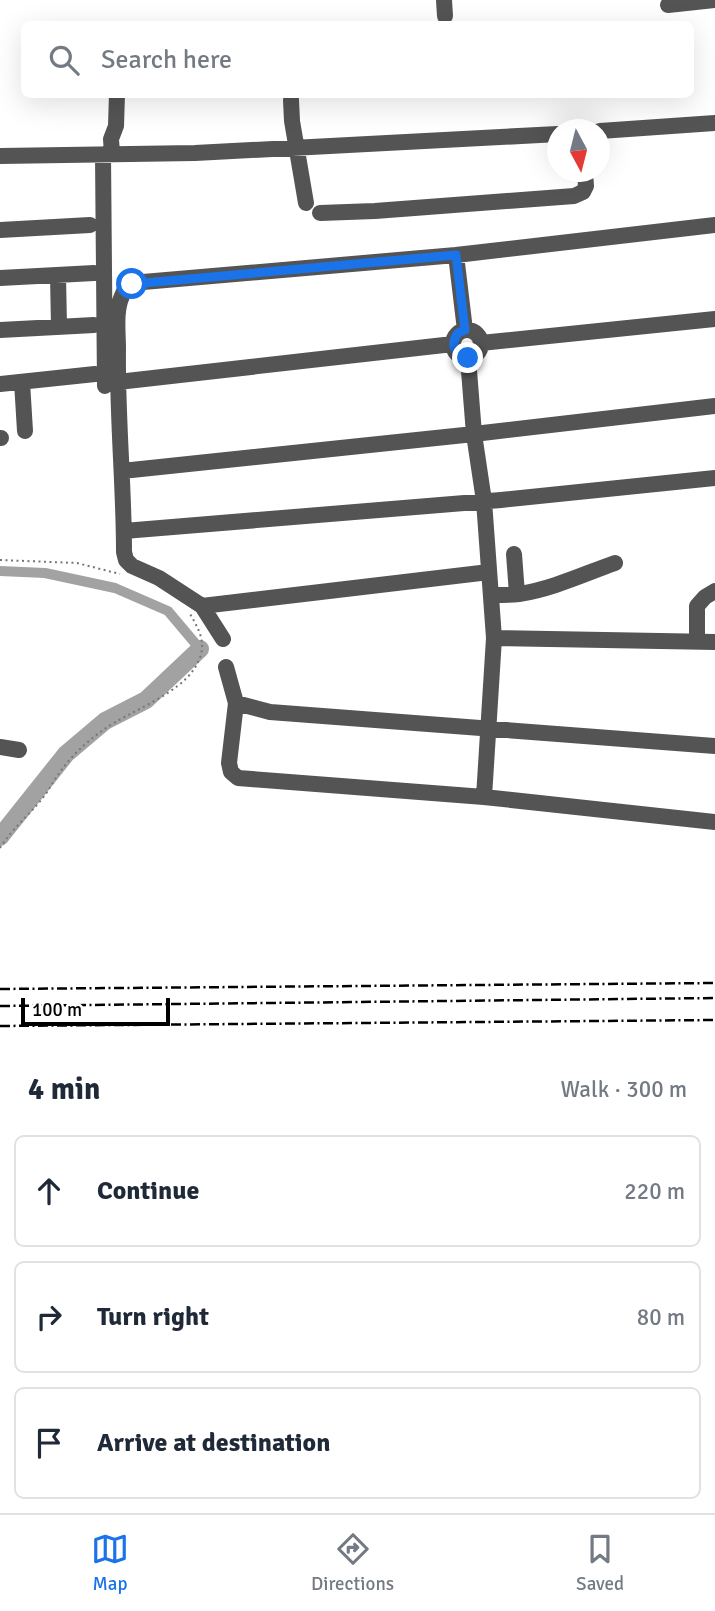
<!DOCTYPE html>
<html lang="en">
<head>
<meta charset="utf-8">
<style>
  body { margin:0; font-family:Signika,sans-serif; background:#f2f2f3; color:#1f2937 }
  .compass { position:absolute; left:547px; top:119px; width:63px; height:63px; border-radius:50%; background:#fff; box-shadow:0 7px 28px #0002; rotate:173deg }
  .scale { position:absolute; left:21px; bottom:18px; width:149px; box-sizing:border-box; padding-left:7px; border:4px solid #000; border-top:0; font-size:19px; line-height:24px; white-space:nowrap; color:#000; -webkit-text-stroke:5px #fff; paint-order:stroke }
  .stop { position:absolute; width:21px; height:21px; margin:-16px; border:5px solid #1a73e8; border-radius:50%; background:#fff }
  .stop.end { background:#1a73e8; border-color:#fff; box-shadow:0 2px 7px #0008 }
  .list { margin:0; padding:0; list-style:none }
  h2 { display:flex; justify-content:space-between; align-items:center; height:91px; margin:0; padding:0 28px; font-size:30px }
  h2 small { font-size:23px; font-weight:400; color:#747a83 }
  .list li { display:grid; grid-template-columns:46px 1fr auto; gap:21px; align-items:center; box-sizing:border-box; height:112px; margin:0 14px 14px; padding:0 14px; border:2px solid #e0e1e3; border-radius:10px }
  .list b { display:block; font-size:26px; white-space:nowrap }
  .list em { font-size:23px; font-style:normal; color:#747a83 }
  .icon { flex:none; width:38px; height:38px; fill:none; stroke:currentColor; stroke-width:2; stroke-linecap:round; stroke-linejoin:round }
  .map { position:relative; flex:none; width:715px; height:1044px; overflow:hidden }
  .search { position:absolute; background:#fff; box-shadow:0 7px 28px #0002; left:21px; right:21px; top:21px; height:77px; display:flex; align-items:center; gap:18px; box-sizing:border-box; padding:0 24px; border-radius:10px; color:#747a83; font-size:26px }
  .sheet { height:469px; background:#fff }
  nav { display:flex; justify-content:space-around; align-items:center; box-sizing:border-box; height:98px; border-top:2px solid #e0e1e3; background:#fff; font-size:19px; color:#747a83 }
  nav a { display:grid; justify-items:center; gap:4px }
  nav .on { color:#1a73e8 }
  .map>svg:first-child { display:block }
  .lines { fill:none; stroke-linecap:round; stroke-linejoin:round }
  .canal { stroke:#a2a2a2; stroke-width:10 }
  .river { stroke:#a2a2a2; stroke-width:18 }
  .path { stroke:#767676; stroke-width:2; stroke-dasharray:2 3.5; stroke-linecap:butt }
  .minor { stroke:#545454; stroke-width:16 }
  .rail { stroke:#000; stroke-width:2.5; stroke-dasharray:10 3.5 2 3.5; stroke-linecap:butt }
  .route { stroke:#1a73e8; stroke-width:9 }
</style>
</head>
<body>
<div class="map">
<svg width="715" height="1044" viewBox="0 0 715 1044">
  <rect width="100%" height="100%" fill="#fff"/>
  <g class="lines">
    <!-- canal -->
    <path class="canal" d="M0,571L45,573L115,588L168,611L200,649"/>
    <!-- river -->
    <path class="river" d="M0,837L66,754L105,721L146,700L200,649"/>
    <!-- path -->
    <path class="path" d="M0,560L77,563L120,574
      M0,848C12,829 28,816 42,799C50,789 55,778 63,768C74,753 90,739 106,728C131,711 178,694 194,669C208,648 202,634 190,614"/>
    <!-- minor -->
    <path class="minor" d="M444,0L445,16
      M668,5L715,0
      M291,100L292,121L306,203
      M600,131L715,123
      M112,154L111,139L116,126L117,94
      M103,155L105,386
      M0,156L195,153L558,134
      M320,213L375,211L574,196L583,192L586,186L585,172
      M0,230L90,225
      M456,255L465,330
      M58,275L59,327
      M0,278L94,273
      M0,330L94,325
      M453 344a14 14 0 1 1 28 0a14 14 0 1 1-28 0Z
      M481,343L715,319
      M468,358L474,434L484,501L494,638L484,797
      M22,382L25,431
      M118,382L453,344
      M0,384L95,374
      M0,438H1
      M122,471L474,434L715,406
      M124,531L501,500L715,478
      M514,554L517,594
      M491,595C500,595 510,595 519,594C552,589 584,574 615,563
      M202,606L489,572
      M494,638L715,642
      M223,639L202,606L159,578L132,566L126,560L124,552C124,485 117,417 118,349C118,332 115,311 122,296C125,286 133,284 143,282L456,255L715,225
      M697,641V606L705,597L715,591
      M226,667L236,703L229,763L231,772L238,778L484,797L715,822
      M236,703L270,712L715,746
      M0,747L19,750"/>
    <!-- rail -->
    <path class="rail" d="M0,989L715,983
      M0,1006L715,998
      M0,1026L715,1020"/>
  </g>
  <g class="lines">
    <!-- route -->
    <path class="route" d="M132,284L456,255L465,330L458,333C450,344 454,356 468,358"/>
  </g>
</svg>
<svg class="compass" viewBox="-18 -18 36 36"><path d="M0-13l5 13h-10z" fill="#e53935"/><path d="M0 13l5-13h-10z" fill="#747a83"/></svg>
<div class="scale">100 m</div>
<div class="stop" style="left:132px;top:284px"></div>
<div class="stop end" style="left:468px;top:358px"></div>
<div class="search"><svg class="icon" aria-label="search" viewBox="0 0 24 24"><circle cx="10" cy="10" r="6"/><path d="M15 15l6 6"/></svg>Search here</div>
</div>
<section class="sheet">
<h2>4 min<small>Walk · 300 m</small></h2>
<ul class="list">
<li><svg class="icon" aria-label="ahead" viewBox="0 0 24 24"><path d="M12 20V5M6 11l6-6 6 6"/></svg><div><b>Continue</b></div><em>220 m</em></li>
<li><svg class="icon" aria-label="right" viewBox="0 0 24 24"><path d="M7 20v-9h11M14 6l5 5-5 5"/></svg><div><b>Turn right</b></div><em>80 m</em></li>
<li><svg class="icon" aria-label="arrive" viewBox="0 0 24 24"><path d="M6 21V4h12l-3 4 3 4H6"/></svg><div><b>Arrive at destination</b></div></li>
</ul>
</section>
<nav>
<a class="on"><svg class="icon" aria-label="map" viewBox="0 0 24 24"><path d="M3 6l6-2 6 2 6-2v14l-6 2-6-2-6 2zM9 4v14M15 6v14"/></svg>Map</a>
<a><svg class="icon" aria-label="directions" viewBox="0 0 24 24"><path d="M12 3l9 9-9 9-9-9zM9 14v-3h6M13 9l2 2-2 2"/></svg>Directions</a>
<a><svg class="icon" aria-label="saved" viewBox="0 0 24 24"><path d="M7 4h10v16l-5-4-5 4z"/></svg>Saved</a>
</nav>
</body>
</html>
